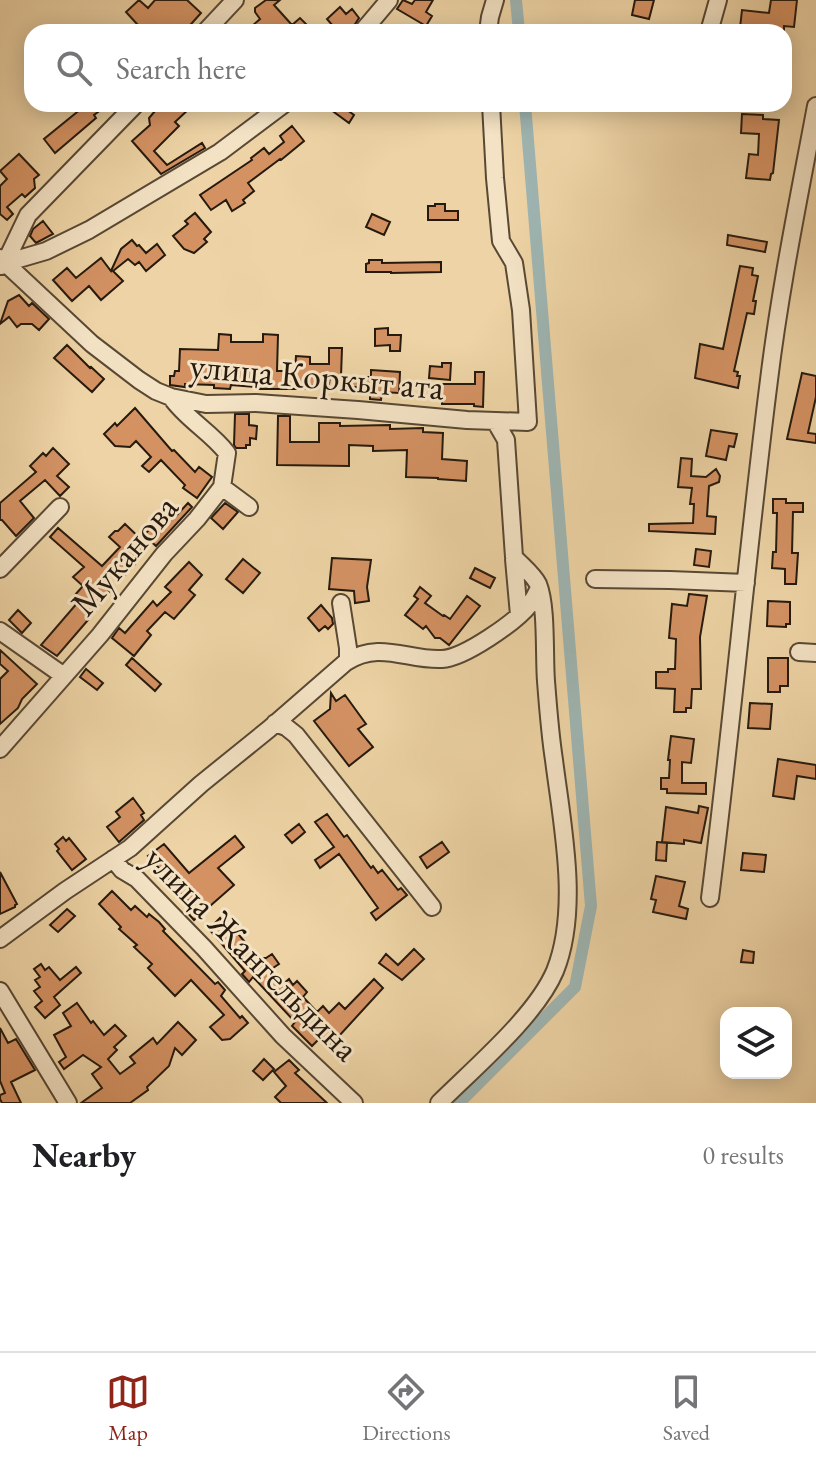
<!DOCTYPE html>
<html lang="en">
<head>
<meta charset="utf-8">
<style>
  body { margin:0; font-family:"EB Garamond",serif; background:#f2f2f2; color:#202124 }
  .controls { position:absolute; right:24px; bottom:24px; display:grid; overflow:hidden; border-radius:16px; box-shadow:0 4px 20px #0003 }
  .controls button { width:72px; height:72px; display:grid; place-items:center; padding:0; border:0; border-bottom:2px solid #e0e0e0; background:#fff; color:#202124; font:40px sans-serif }
  .list { margin:0; padding:0; list-style:none }
  h2 { display:flex; justify-content:space-between; align-items:center; height:104px; margin:0; padding:0 32px; font-size:34px }
  h2 small { font-size:26px; font-weight:400; color:#757577 }
  .icon { flex:none; width:44px; height:44px; fill:none; stroke:currentColor; stroke-width:2; stroke-linecap:round; stroke-linejoin:round }
  .map { position:relative; flex:none; width:816px; height:1103px; overflow:hidden }
  .search { position:absolute; background:#fff; box-shadow:0 4px 20px #0003; left:24px; right:24px; top:24px; height:88px; display:flex; align-items:center; gap:20px; box-sizing:border-box; padding:0 28px; border-radius:24px; color:#757577; font-size:30px }
  .sheet { height:248px; background:#fff }
  nav { display:flex; justify-content:space-around; align-items:center; box-sizing:border-box; height:112px; border-top:2px solid #e0e0e0; background:#fff; font-size:22px; color:#757577 }
  nav a { display:grid; justify-items:center; gap:4px }
  nav .on { color:#8f2418 }
  .map>svg:first-child { display:block }
  .lines { fill:none; stroke-linecap:round; stroke-linejoin:round }
  .canal { stroke:#9eb5b2; stroke-width:12 }
  .building { fill:#d49263; stroke:#261a0e; stroke-width:2 }
  .minor-casing { stroke:#584834; stroke-width:20 }
  .minor { stroke:#f3e2c4; stroke-width:16 }
  .labels { text-anchor:middle; dominant-baseline:central; stroke-width:6; stroke-linejoin:round; paint-order:stroke }
  .street-label { font-size:36px; fill:#261a0e; stroke:#f3e2c4 }
</style>
</head>
<body>
<div class="map">
<svg width="816" height="1103" viewBox="0 0 816 1103">
  <rect width="100%" height="100%" fill="#edd3a5"/>
  <filter id="stains"><feTurbulence type="fractalNoise" baseFrequency=".0025" numOctaves="4"/><feColorMatrix values="0 0 0 0 .2 0 0 0 0 .09 0 0 0 0 .02 0 0 0 .5 -.17"/></filter>
  <radialGradient id="worn" r=".72"><stop offset=".6" stop-color="#630" stop-opacity="0"/><stop offset="1" stop-color="#630" stop-opacity=".3"/></radialGradient>
  <g class="lines">
    <!-- canal -->
    <path class="canal" d="M516,0L519,32
      M459,1103L575,987L591,906L525,104"/>
  </g>
  <!-- building -->
  <path class="building" d="M139,0L148,8L155,0H187L201,13L184,32H128L137,24L126,12Z
    M266,0H280L274,5L292,25L300,18L314,32H245L260,19L255,12V8Z
    M403,0L412,4L415,0H433L426,12L432,16L426,26L397,9Z
    M635,0H654L649,19L632,15Z
    M771,0H797L794,27L784,26V32H765L766,30L740,28L742,10L769,13Z
    M340,7L346,14L352,9L359,18L350,32H338L327,19Z
    M87,104H109L94,115L96,118L55,153L44,139Z
    M323,104H339L354,115L349,123Z
    M191,107L175,122L179,126L154,151L167,165L202,143L205,148L161,174L132,141L150,125L149,118L155,111Z
    M742,114L763,115V119L779,120L773,173L771,174L770,180L746,178L749,154L758,155L759,134L741,133Z
    M292,126L304,141L281,160L280,159L248,183L254,191L243,200L245,203L232,211L226,200L211,210L200,195L252,160L251,158L264,148L269,154L284,142L280,136Z
    M19,154L39,175L34,179L35,188L25,197L22,194L7,207L13,214L7,220L0,214V186L7,179L0,171Z
    M435,204H445V211H458V220H428V206H435Z
    M195,213L211,232L204,239L207,242L194,253L184,249L173,236L188,224L185,221Z
    M372,214L390,222L384,235L366,227Z
    M43,221L53,234L36,243L30,236L33,229Z
    M728,235L767,242L765,252L727,245Z
    M132,240L137,246L139,245L146,253L157,244L165,255L146,271L139,262L135,265L128,259L113,271L123,281L101,300L89,286L72,301L53,280L67,268L76,278L101,258L111,271L121,249Z
    M369,260H382V263L441,262V272L391,273V272H366V264L369,263Z
    M740,266L753,268L752,275L758,276L753,301H756L754,314L747,313L734,371L738,372L737,376H740L738,388L695,378L700,344L723,349Z
    M19,295L29,306L32,303L49,319L39,330L32,324H21L17,327L9,317L0,324L8,301Z
    M388,328V335H401L400,351H390V345L375,346V329Z
    M219,334L231,335V342H263V334L278,335L277,371H295L296,356L310,357V364H329V348H342L341,376H330L329,385H308V389H256V387L231,385L230,389L214,388V385L185,384V387L170,385V376H174L175,371H179L180,349L218,350Z
    M67,345L90,368L91,367L104,379L92,392L54,358Z
    M442,363H451L450,380L429,378L430,366L442,367Z
    M371,370L400,372L399,393L382,392L381,400L370,399V394L356,393V387H352V377H371Z
    M475,372H484L483,407L474,406V404H442V384H475Z
    M802,373L816,376V397L808,433L816,434V443L787,439Z
    M135,408L172,451L174,450L195,472L199,467L212,477L197,498L183,488L185,485L161,460L149,472L142,466L151,457L136,441L130,447L115,446L104,434L115,423L117,426Z
    M235,414H249V425L257,426L256,439L250,438V445H246V448H236L234,445Z
    M278,416H290V442H319V423H340V426L390,425V429L423,428V432L443,433L442,459L467,461L466,481L438,479V478L406,477L407,450L373,451V446L349,445V466L277,465Z
    M711,430L737,434L734,447L729,446L726,460L706,456Z
    M53,448L69,464L57,476L69,487L60,496L45,480L20,501L34,518L16,536L2,520H0V503L36,472L30,466L43,453L46,456Z
    M681,458L692,459L691,476L706,477L716,469L720,476L719,482L709,486L707,516L716,517L715,534L649,531V524L693,523L694,504H690L692,488L678,487Z
    M773,499H786V503H803V512H793L792,553H798L796,584H785V569L772,568L773,552H776L777,513H773Z
    M188,503L192,507L156,546L144,535L169,509L176,516Z
    M225,503L238,512L223,529L211,518Z
    M125,524L146,544L130,560L135,564L125,575L119,569L117,571L113,568L100,582L110,592L86,618L88,620L57,656L41,645L79,601L74,596L83,586L73,577L84,567L50,537L58,528L102,566L120,547L109,537L115,531H118Z
    M696,549L711,551L709,567L694,565Z
    M332,558L371,560L367,587L369,601L355,603L354,591L329,589Z
    M243,559L260,573L243,593L226,579Z
    M189,562L202,575L189,590L195,595L174,619L165,612L147,631L151,635L134,656L112,638L119,628L125,633L153,601L157,606L171,592L165,587Z
    M475,568L495,578L490,588L470,578Z
    M420,587L431,596L425,603L443,616L444,615L450,619L467,596L480,606L449,645L440,638H435L426,626L423,629L405,615L418,599L414,596Z
    M689,594L707,596L700,637L701,689H692L691,708H686V712H674L675,689L656,688V672H668V669H675L676,639L669,638L672,604L687,606Z
    M768,601L790,602V624H786V627L767,626Z
    M321,605L332,618L333,624L328,629L325,626L319,631L308,618Z
    M18,610L31,623L22,633L9,620Z
    M0,650L37,684L22,699L18,708L0,724V679L8,671L0,664Z
    M132,658L161,684L155,691L126,665Z
    M768,658H788V686H780V692H768Z
    M86,669L103,683L97,690L80,677Z
    M331,693L336,701L345,695L366,724L358,729L373,747L349,766L314,721L330,709Z
    M750,703L772,704L770,729L748,728Z
    M671,736L694,739L691,763L682,762V783H706V794L667,793V789H661V778H669L670,760H668Z
    M778,759L816,765V779L797,776L794,799L773,796Z
    M133,798L144,813L141,815L144,820L119,842L107,827L120,817L116,812Z
    M699,806L708,808L701,843L684,840V844L662,842L666,807L698,813Z
    M327,814L344,837L347,835L371,868L373,866L378,873L382,870L398,890L401,888L407,895L376,920L371,913L378,908L339,854L320,868L315,860L334,847L315,822Z
    M299,824L305,832L292,843L285,835Z
    M235,836L244,847L218,868L234,885L194,920L186,911L192,905L148,856L164,844L189,873Z
    M63,837L66,841L69,838L86,859L72,870L57,851L59,849L55,844Z
    M442,842L449,852L427,868L420,857Z
    M657,842L667,843L666,861L656,860Z
    M743,853L766,855L764,872L741,870Z
    M0,872L17,904L15,905V907L0,914Z
    M656,876L685,882L679,906L688,909L686,919L653,912L656,900L651,899Z
    M112,891L131,910L135,906L147,917L149,914L159,922L165,929L163,931L215,984L218,982L225,990L221,996L240,1018L242,1016L248,1023L230,1039L222,1040L210,1027L224,1015L191,980L175,996L148,968L152,964L134,947L137,945L119,929L121,927L99,904Z
    M67,909L75,916L58,932L50,925Z
    M220,918L233,932L235,930L258,958H266L272,954L279,964L270,970L282,985L289,979L293,985L297,981L307,992L303,997L317,1012L323,1006L329,1013L339,1003L345,1009L374,979L383,988L328,1048L319,1039L312,1046L292,1026L295,1022L253,977L249,982L242,974L245,971L209,929Z
    M414,949L424,959L402,980L379,963L386,954L398,965Z
    M743,950L754,952L753,963L741,962Z
    M41,964L45,970L49,967L60,980L76,967L81,973L54,997L60,1005L45,1018L35,1007L42,1001L34,991L40,987L35,980L40,977L34,969Z
    M77,1003L91,1023L93,1021L104,1035L115,1025L126,1036L114,1047L117,1050L108,1059L120,1074L135,1063L130,1057L153,1038L157,1044L178,1022L196,1040L182,1055L175,1048L169,1066L147,1087L148,1090L130,1103H81L102,1088L92,1074L101,1067L83,1055L64,1069L59,1062L66,1057L54,1035L71,1026L63,1013Z
    M0,1028L8,1043L16,1039L35,1070L11,1082L21,1103H2L0,1099V1095L5,1093L0,1081Z
    M264,1059L274,1069L263,1080L253,1071Z
    M289,1060L299,1070L295,1073L327,1103H281L275,1097L286,1086L274,1072Z"/>
  <g class="lines">
    <defs>
      <path id="minor" d="M205,32L235,0
        M362,32L389,0
        M488,32L490,17L495,0
        M709,32L718,0
        M0,258L92,344L139,380L156,391L171,397L206,404L256,403L358,410L467,420L528,422L521,310L514,263L501,241L495,178L491,104
        M5,263L46,251L89,230L220,152L284,104
        M1,266L5,263L28,215L136,104
        M222,487L249,507
        M514,559L519,615
        M0,569L60,507
        M595,579L670,580L746,583
        M341,603L348,648V661
        M0,631L64,676
        M799,652L816,653
        M275,723L286,727L296,735L432,907
        M0,749L100,635L164,554L197,519L222,487L227,453C211,432 186,419 171,397
        M113,859L122,870L137,879L204,948L283,1036L354,1103
        M710,898C732,726 747,553 769,380C780,289 799,197 816,106
        M0,939L65,891L130,848L201,784L269,729L346,662C380,640 408,661 442,659C464,658 516,622 530,604C534,599 536,594 539,588
        M0,991L68,1103
        M439,1103C474,1068 536,1016 555,971C580,909 562,824 554,760C550,734 548,707 546,681C544,656 547,606 538,584C533,574 521,565 514,557L506,440L495,421"/>
    </defs>
    <!-- minor casing -->
    <use href="#minor" class="minor-casing"/>
    <!-- minor -->
    <use href="#minor" class="minor"/>
  </g>
  <g class="labels">
    <!-- street labels -->
    <g class="street-label">
      <text transform="translate(317 376) rotate(5)">улица Коркыт ата</text>
      <text transform="translate(124 555) rotate(-50)">Муканова</text>
      <text transform="translate(252 953) rotate(45)">улица Жангельдина</text>
    </g>
  </g>
  <rect width="100%" height="100%" filter="url(#stains)"/>
  <rect width="100%" height="100%" fill="url(#worn)"/>
</svg>
<div class="controls">
<button><svg class="icon" aria-label="layers" viewBox="0 0 24 24"><path d="M12 4l9 5-9 5-9-5zM3 14l9 5 9-5"/></svg></button>
</div>
<div class="search"><svg class="icon" aria-label="search" viewBox="0 0 24 24"><circle cx="10" cy="10" r="6"/><path d="M15 15l6 6"/></svg>Search here</div>
</div>
<section class="sheet">
<h2>Nearby<small>0 results</small></h2>
<ul class="list">
</ul>
</section>
<nav>
<a class="on"><svg class="icon" aria-label="map" viewBox="0 0 24 24"><path d="M3 6l6-2 6 2 6-2v14l-6 2-6-2-6 2zM9 4v14M15 6v14"/></svg>Map</a>
<a><svg class="icon" aria-label="directions" viewBox="0 0 24 24"><path d="M12 3l9 9-9 9-9-9zM9 14v-3h6M13 9l2 2-2 2"/></svg>Directions</a>
<a><svg class="icon" aria-label="saved" viewBox="0 0 24 24"><path d="M7 4h10v16l-5-4-5 4z"/></svg>Saved</a>
</nav>
</body>
</html>
